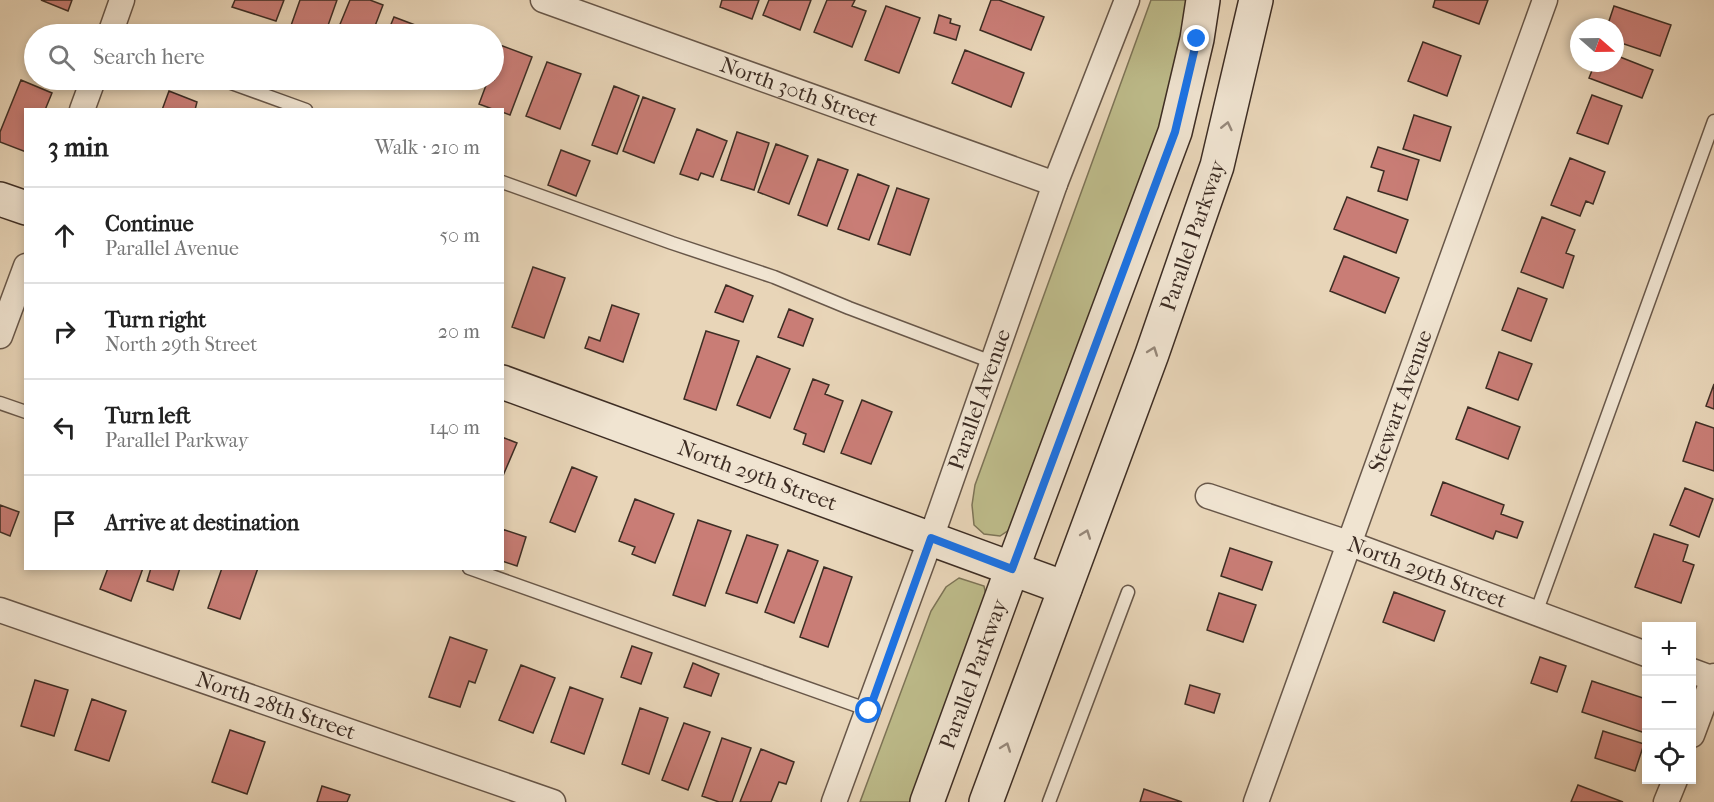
<!DOCTYPE html>
<html lang="en">
<head>
<meta charset="utf-8">
<style>
  body { margin:0; font-family:"IM FELL French Canon",serif; background:#f6f6f6; color:#222 }
  .controls { position:absolute; right:18px; bottom:18px; display:grid; overflow:hidden; border-radius:0px; box-shadow:0 3px 9px #0003 }
  .controls button { width:54px; height:54px; display:grid; place-items:center; padding:0; border:0; border-bottom:2px solid #e0e0e0; background:#fff; color:#222; font:30px sans-serif }
  .compass { position:absolute; left:1570px; top:18px; width:54px; height:54px; border-radius:50%; background:#fff; box-shadow:0 3px 9px #0003; rotate:110deg }
  .stop { position:absolute; width:18px; height:18px; margin:-14px; border:4px solid #1a73e8; border-radius:50%; background:#fff }
  .stop.end { background:#1a73e8; border-color:#fff; box-shadow:0 2px 6px #0008 }
  .list { margin:0; padding:0; list-style:none }
  h2 { display:flex; justify-content:space-between; align-items:center; height:78px; margin:0; padding:0 24px; font-size:26px }
  h2 small { font-size:20px; font-weight:400; color:#767676 }
  .list li { display:grid; grid-template-columns:39px 1fr auto; gap:18px; align-items:center; box-sizing:border-box; height:96px; padding:0 24px; border-top:2px solid #e0e0e0 }
  .list b { display:block; font-size:22px; white-space:nowrap }
  .list p { margin:0; font-size:20px; white-space:nowrap; color:#767676 }
  .list em { font-size:20px; font-style:normal; color:#767676 }
  .icon { flex:none; width:33px; height:33px; fill:none; stroke:currentColor; stroke-width:2; stroke-linecap:round; stroke-linejoin:round }
  .map { position:relative; flex:none; width:1714px; height:802px; overflow:hidden }
  .search { position:absolute; background:#fff; box-shadow:0 3px 9px #0003; left:24px; top:24px; width:480px; height:66px; display:flex; align-items:center; gap:15px; box-sizing:border-box; padding:0 21px; border-radius:33px; color:#767676; font-size:22px }
  .panel { position:absolute; background:#fff; box-shadow:0 3px 9px #0003; left:24px; top:108px; width:480px; height:462px; border-radius:0px }
  .map>svg:first-child { display:block }
  .green { fill:#bdbb8a; stroke:#7d7457; stroke-width:1.5 }
  .building { fill:#c97d76; stroke:#3d2d24; stroke-width:1.5 }
  .lines { fill:none; stroke-linecap:round; stroke-linejoin:round }
  .lane-casing { stroke:#685749; stroke-width:15 }
  .street-casing { stroke:#685749; stroke-width:27 }
  .secondary-casing { stroke:#3d2d24; stroke-width:36 }
  .lane { stroke:#f0e4d1; stroke-width:12 }
  .street { stroke:#f0e4d1; stroke-width:24 }
  .secondary { stroke:#f0e4d1; stroke-width:33 }
  .oneway { stroke:#96887a }
  .route { stroke:#1a73e8; stroke-width:8 }
  .labels { text-anchor:middle; dominant-baseline:central; stroke-width:4.5; stroke-linejoin:round; paint-order:stroke }
  .street-label { font-size:22px; fill:#3d2d24; stroke:#f0e4d1 }
</style>
</head>
<body>
<div class="map">
<svg width="1714" height="802" viewBox="0 0 1714 802">
  <rect width="100%" height="100%" fill="#e8d5b8"/>
  <filter id="stains"><feTurbulence type="fractalNoise" baseFrequency=".00333" numOctaves="4"/><feColorMatrix values="0 0 0 0 .2 0 0 0 0 .09 0 0 0 0 .02 0 0 0 .5 -.17"/></filter>
  <radialGradient id="worn" r=".72"><stop offset=".6" stop-color="#630" stop-opacity="0"/><stop offset="1" stop-color="#630" stop-opacity=".3"/></radialGradient>
  <!-- green -->
  <path class="green" d="M1151,0H1187L1179,53L1160,126L1015,526L1000,536L984,534L974,525L972,505L975,485Z
    M959,578L984,586L987,600L916,802H860L931,611L946,587Z"/>
  <!-- building -->
  <path class="building" d="M41,0H72L68,11Z
    M235,0H284L276,21L232,7Z
    M300,0H337L325,34L308,32L307,34H288Z
    M350,0H370L383,5L372,34H336Z
    M722,0H759L752,19L720,7Z
    M769,0H811L800,30L763,15Z
    M827,0H855L852,6L866,11L852,47L814,32Z
    M991,0H999L1044,17L1031,50L980,30Z
    M1435,0H1488L1479,24L1433,7Z
    M886,6L920,18L899,73L865,60Z
    M1614,6L1671,25L1660,56L1615,41V27H1607Z
    M939,15L951,19L950,23L960,26L956,40L934,33Z
    M394,17L423,28L420,34H387Z
    M441,27L462,34H438Z
    M1423,42L1461,56L1447,96L1408,81Z
    M500,45L532,57L510,115L502,112V110H495L479,104L488,80H494V63Z
    M965,50L1024,73L1011,107L952,83Z
    M1615,55L1653,70L1642,98L1589,78L1595,63H1615Z
    M547,62L581,74L560,129L526,116Z
    M21,80L52,93L45,110H26V152L0,142V132Z
    M614,86L639,96L617,154L592,145Z
    M169,91L197,102L195,110H162Z
    M1592,95L1622,106L1608,144L1577,133Z
    M643,97L675,109L654,163L623,151Z
    M1414,115L1451,127L1440,161L1403,149Z
    M697,129L727,141L713,177L701,173L698,180L680,174Z
    M737,132L769,143L754,190L721,180Z
    M776,144L808,156L789,204L758,192Z
    M1378,147L1419,160L1407,200L1378,191L1384,171L1371,167Z
    M561,150L590,161L576,196L548,185Z
    M1570,158L1605,172L1593,204L1586,201L1580,216L1551,205Z
    M818,159L848,170L827,226L798,215Z
    M858,174L889,186L869,240L838,229Z
    M897,188L929,199L910,255L878,244Z
    M1347,197L1408,220L1396,253L1334,229Z
    M1542,217L1575,230L1566,253L1574,256L1563,288L1521,272Z
    M1344,256L1399,278L1385,313L1330,291Z
    M533,267L565,278L544,338L512,327Z
    M726,285L753,296L743,322L715,312Z
    M1518,288L1547,299L1531,341L1502,330Z
    M612,305L639,314L623,362L585,348L589,337L600,341Z
    M789,309L813,319L803,346L778,337Z
    M706,331L739,341L716,410L684,399Z
    M1499,352L1532,364L1518,400L1486,388Z
    M757,356L790,369L770,418L737,405Z
    M813,379L829,385L825,394L843,401L824,452L803,444L806,434L794,429Z
    M1714,384V409L1706,406Z
    M862,400L892,412L871,464L841,453Z
    M1468,407L1520,427L1508,459L1456,439Z
    M1696,422L1714,428V471L1683,461Z
    M502,437L517,443L502,478Z
    M572,467L597,477L575,532L550,522Z
    M1443,482L1504,505L1501,514L1523,522L1517,538L1496,531L1493,539L1431,515Z
    M1685,488L1713,499L1699,537L1670,525Z
    M635,499L674,514L655,563L632,554L635,547L619,541Z
    M0,505L19,512L10,536L0,532Z
    M698,520L731,531L705,606L673,595Z
    M502,529L526,537L517,566L502,561Z
    M1654,534L1688,545L1683,561L1694,565L1681,603L1635,587Z
    M747,535L778,545L757,603L726,593Z
    M1230,548L1272,562L1262,590L1221,576Z
    M788,550L818,561L794,623L765,612Z
    M824,567L852,577L828,647L800,637Z
    M108,568H143L131,601L100,589Z
    M151,568H180L173,590L147,581Z
    M222,568H258L240,619L208,608Z
    M1394,592L1445,611L1434,641L1383,622Z
    M1219,593L1256,605L1243,642L1207,630Z
    M450,637L487,650L475,683L469,681L460,707L429,697Z
    M632,646L652,653L641,684L621,677Z
    M1540,657L1566,666L1557,692L1531,683Z
    M693,663L719,674L711,696L684,687Z
    M521,665L555,678L533,733L499,720Z
    M35,680L68,690L54,736L21,726Z
    M1592,681L1646,699L1645,733L1582,712Z
    M1190,685L1220,694L1214,713L1185,704Z
    M570,687L603,699L584,754L551,742Z
    M92,699L126,711L109,761L75,750Z
    M640,708L668,718L649,774L622,764Z
    M684,723L710,732L688,790L662,780Z
    M230,730L265,742L247,794L212,782Z
    M1603,731L1644,744L1635,771L1595,758Z
    M722,738L751,748L732,802H719L702,796Z
    M761,749L794,762L786,784L779,782L771,802H740Z
    M1578,785L1623,802H1571Z
    M322,786L350,795L347,802H317Z
    M1144,789L1182,802H1140Z"/>
  <g class="lines">
    <defs>
      <path id="lane" d="M223,80L306,110
        M502,182L672,243L774,277L849,308L992,362
        M0,403L26,412
        M469,568L869,710
        M1536,613L1714,121
        M1049,802L1128,592"/>
      <g id="street">
        <path id="s1" d="M543,0L1055,184"/>
        <path d="M110,34L122,0"/>
        <path d="M82,110L93,80"/>
        <path d="M0,336L26,266"/>
        <path id="s2" d="M1208,496L1348,543L1646,654"/>
        <path id="s3" d="M0,610L553,802"/>
        <path d="M1692,671L1714,679"/>
        <path d="M1692,735L1714,676"/>
        <path id="s4" d="M834,802L931,538L1055,184L1127,0"/>
        <path id="s5" d="M1256,802L1545,0"/>
        <path d="M1666,802L1675,780"/>
      </g>
      <g id="secondary">
        <path d="M0,199L26,208"/>
        <path id="s6" d="M502,382L1065,588"/>
        <path id="s7" d="M927,802L1012,569L1175,132L1197,39L1203,0"/>
        <path id="s8" d="M986,802L1152,354L1217,166L1256,0"/>
      </g>
    </defs>
    <!-- lane casing -->
    <use href="#lane" class="lane-casing"/>
    <!-- street casing -->
    <use href="#street" class="street-casing"/>
    <!-- secondary casing -->
    <use href="#secondary" class="secondary-casing"/>
    <!-- lane -->
    <use href="#lane" class="lane"/>
    <!-- street -->
    <use href="#street" class="street"/>
    <!-- secondary -->
    <use href="#secondary" class="secondary"/>
  </g>
  <!-- one-way arrows -->
  <defs><path id="oneway-chevron" d="M-2-3.5L2.5 0L-2 3.5" fill="none" stroke-width="1.6" stroke-linecap="round" stroke-linejoin="round" transform="scale(1.5)"/></defs>
  <g class="oneway">
    <use href="#oneway-chevron" transform="translate(1227 126) rotate(-77)"/>
    <use href="#oneway-chevron" transform="translate(1153 351) rotate(-70)"/>
    <use href="#oneway-chevron" transform="translate(1086 534) rotate(-70)"/>
    <use href="#oneway-chevron" transform="translate(1006 747) rotate(-70)"/>
  </g>
  <g class="lines">
    <!-- route -->
    <path class="route" d="M869,711L931,538L1012,569L1175,132L1197,39"/>
  </g>
  <g class="labels">
    <!-- street labels -->
    <g class="street-label">
      <text stroke="none"><textPath href="#s1" startOffset="272">North 30th Street</textPath></text>
      <text stroke="none"><textPath href="#s8" startOffset="603">Parallel Parkway</textPath></text>
      <text stroke="none"><textPath href="#s4" startOffset="428">Parallel Avenue</textPath></text>
      <text stroke="none"><textPath href="#s5" startOffset="426">Stewart Avenue</textPath></text>
      <text stroke="none"><textPath href="#s6" startOffset="272">North 29th Street</textPath></text>
      <text stroke="none"><textPath href="#s2" startOffset="232">North 29th Street</textPath></text>
      <text stroke="none"><textPath href="#s7" startOffset="136">Parallel Parkway</textPath></text>
      <text stroke="none"><textPath href="#s3" startOffset="292">North 28th Street</textPath></text>
    </g>
  </g>
  <rect width="100%" height="100%" filter="url(#stains)"/>
  <rect width="100%" height="100%" fill="url(#worn)"/>
</svg>
<div class="controls">
<button>+</button>
<button>−</button>
<button><svg class="icon" aria-label="locate" viewBox="0 0 24 24"><circle cx="12" cy="12" r="6"/><path d="M12 2v4M12 18v4M2 12h4M18 12h4"/></svg></button>
</div>
<svg class="compass" viewBox="-18 -18 36 36"><path d="M0-13l5 13h-10z" fill="#e53935"/><path d="M0 13l5-13h-10z" fill="#767676"/></svg>
<div class="stop" style="left:869px;top:711px"></div>
<div class="stop end" style="left:1197px;top:39px"></div>
<div class="search"><svg class="icon" aria-label="search" viewBox="0 0 24 24"><circle cx="10" cy="10" r="6"/><path d="M15 15l6 6"/></svg>Search here</div>
<section class="panel">
<h2>3 min<small>Walk · 210 m</small></h2>
<ul class="list">
<li><svg class="icon" aria-label="ahead" viewBox="0 0 24 24"><path d="M12 20V5M6 11l6-6 6 6"/></svg><div><b>Continue</b><p>Parallel Avenue</p></div><em>50 m</em></li>
<li><svg class="icon" aria-label="right" viewBox="0 0 24 24"><path d="M7 20v-9h11M14 6l5 5-5 5"/></svg><div><b>Turn right</b><p>North 29th Street</p></div><em>20 m</em></li>
<li><svg class="icon" aria-label="left" viewBox="0 0 24 24"><path d="M17 20v-9H6M10 6l-5 5 5 5"/></svg><div><b>Turn left</b><p>Parallel Parkway</p></div><em>140 m</em></li>
<li><svg class="icon" aria-label="arrive" viewBox="0 0 24 24"><path d="M6 21V4h12l-3 4 3 4H6"/></svg><div><b>Arrive at destination</b></div></li>
</ul>
</section>
</div>
</body>
</html>
